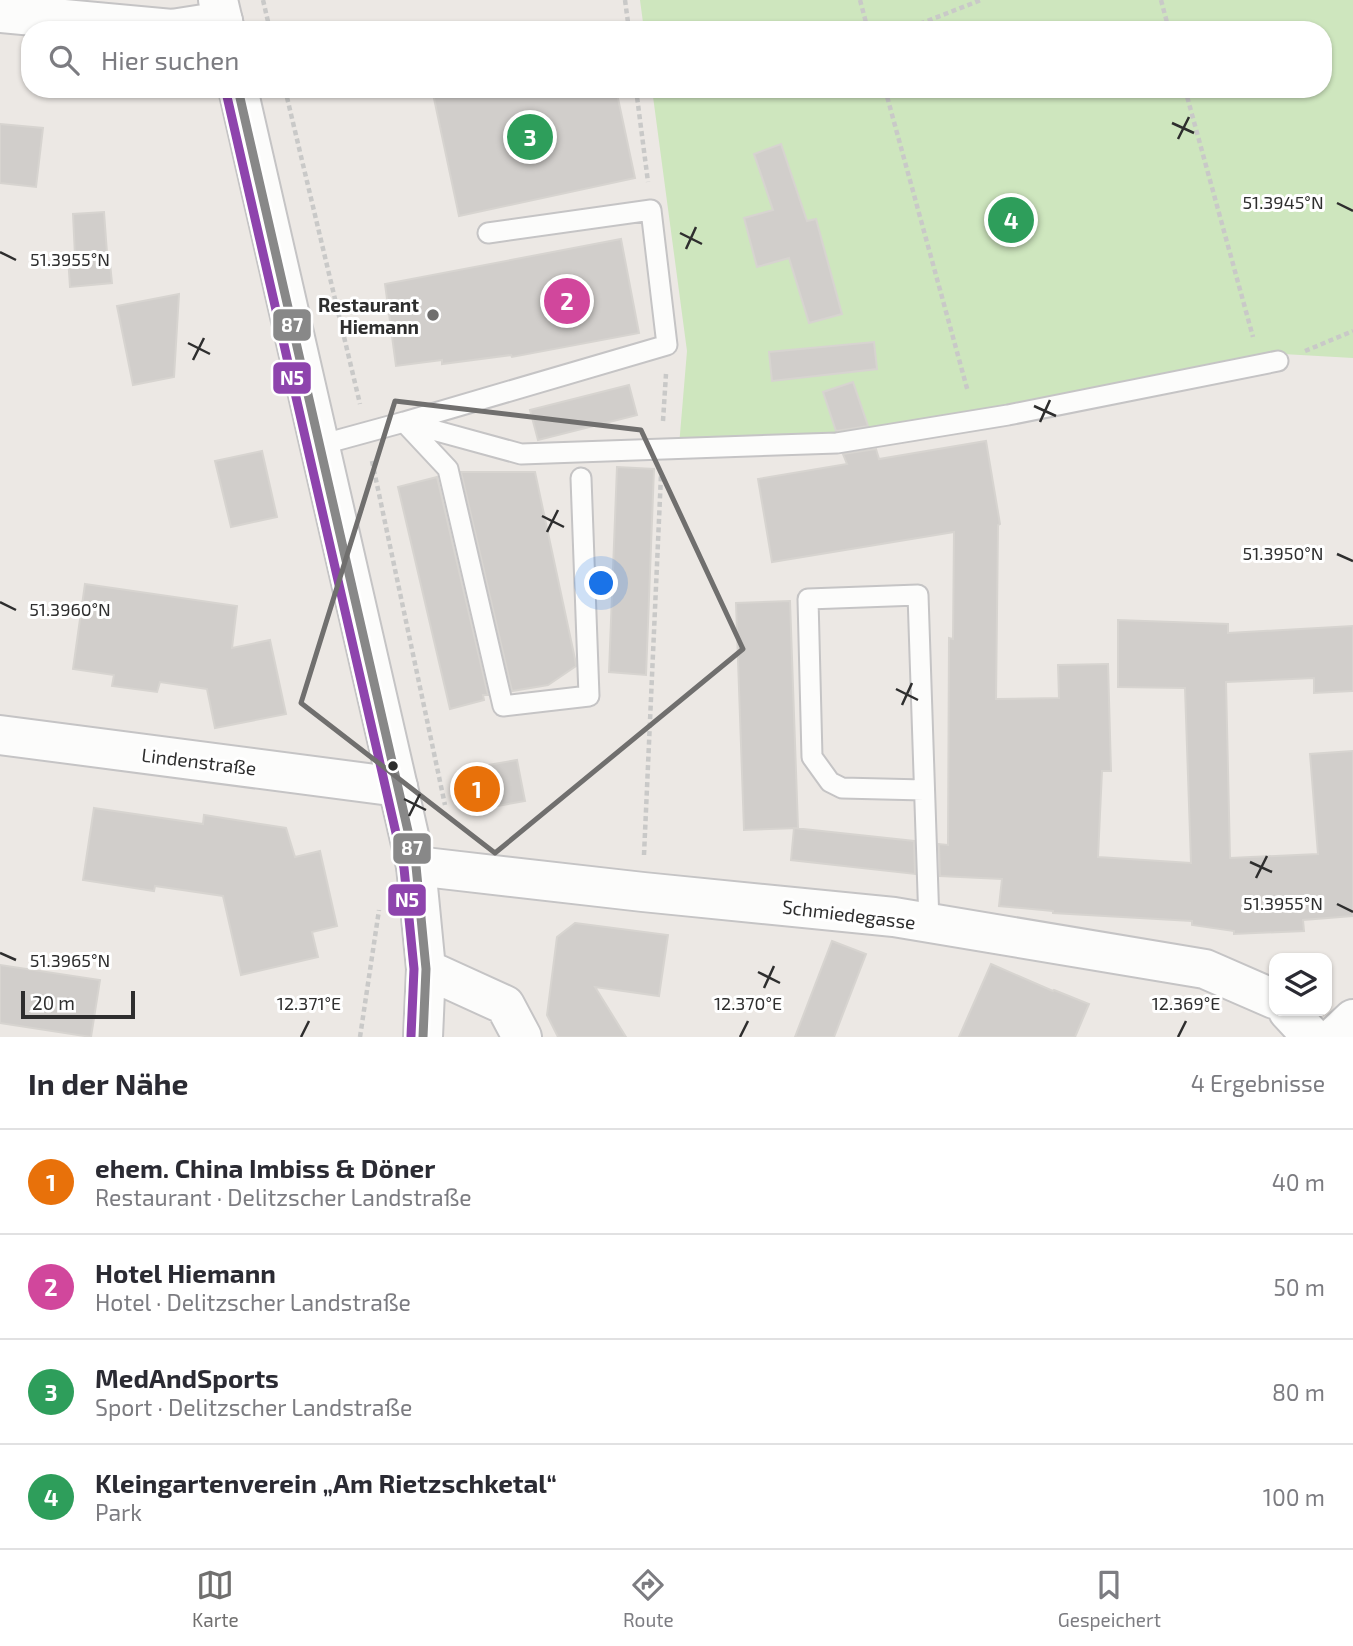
<!DOCTYPE html>
<html lang="de">
<head>
<meta charset="utf-8">
<style>
  body { margin:0; font-family:"Exo 2",sans-serif; background:#f2f2f3; color:#2b2b33 }
  .controls { position:absolute; right:21px; bottom:21px; display:grid; overflow:hidden; border-radius:14px; box-shadow:0 2px 5px #0004 }
  .controls button { width:63px; height:63px; display:grid; place-items:center; padding:0; border:0; border-bottom:2px solid #e1e1e2; background:#fff; color:#2b2b33; font:35px sans-serif }
  .scale { position:absolute; left:21px; bottom:18px; width:114px; box-sizing:border-box; padding-left:7px; border:4px solid #2e2e2e; border-top:0; font-size:19px; line-height:24px; white-space:nowrap; color:#2e2e2e; -webkit-text-stroke:5px #fff; paint-order:stroke }
  .you { position:absolute; left:602px; top:584px; width:24px; height:24px; margin:-18px; border:5px solid #fff; border-radius:50%; background:#1a73e8; box-shadow:0 0 0 10px #1a73e833 }
  .badge { display:grid; place-items:center; width:46px; height:46px; border-radius:50%; background:#706f6e; color:#fff; font-size:23px; font-weight:700 }
  .pin { position:absolute; translate:-50% -50%; border:4px solid #fff; box-shadow:0 2px 7px #0006 }
  .list { margin:0; padding:0; list-style:none }
  h2 { display:flex; justify-content:space-between; align-items:center; height:91px; margin:0; padding:0 28px; font-size:30px }
  h2 small { font-size:23px; font-weight:400; color:#7c7c81 }
  .list li { display:grid; grid-template-columns:46px 1fr auto; gap:21px; align-items:center; box-sizing:border-box; height:105px; padding:0 28px; border-top:2px solid #e1e1e2 }
  .list b { display:block; font-size:26px; white-space:nowrap }
  .list p { margin:0; font-size:23px; white-space:nowrap; color:#7c7c81 }
  .list em { font-size:23px; font-style:normal; color:#7c7c81 }
  .icon { flex:none; width:38px; height:38px; fill:none; stroke:currentColor; stroke-width:2; stroke-linecap:round; stroke-linejoin:round }
  .map { position:relative; flex:none; width:1353px; height:1037px; overflow:hidden }
  .search { position:absolute; background:#fff; box-shadow:0 2px 5px #0004; left:21px; right:21px; top:21px; height:77px; display:flex; align-items:center; gap:18px; box-sizing:border-box; padding:0 24px; border-radius:28px; color:#7c7c81; font-size:26px }
  .sheet { height:511px; background:#fff }
  nav { display:flex; justify-content:space-around; align-items:center; box-sizing:border-box; height:98px; border-top:2px solid #e1e1e2; background:#fff; font-size:19px; color:#7c7c81 }
  nav a { display:grid; justify-items:center; gap:4px }
  nav .on { color:#706f6e }
  .map>svg:first-child { display:block }
  .green { fill:#cee6be }
  .building { fill:#d1cecb; stroke:#d7d4d0; stroke-width:2 }
  .lines { fill:none; stroke-linecap:round; stroke-linejoin:round }
  .lane-casing { stroke:#c5c4c5; stroke-width:23 }
  .street-casing { stroke:#c5c4c5; stroke-width:42 }
  .secondary-casing { stroke:#c5c4c5; stroke-width:42 }
  .path { stroke:#c9c9c8; stroke-width:4.5; stroke-dasharray:5 3.5; stroke-linecap:butt }
  .lane { stroke:#fcfcfb; stroke-width:19 }
  .street { stroke:#fcfcfb; stroke-width:38 }
  .secondary { stroke:#fcfcfb; stroke-width:38 }
  .bus-1-casing { stroke:#fff; stroke-width:14 }
  .bus-2-casing { stroke:#fff; stroke-width:14 }
  .bus-1 { stroke:#888; stroke-width:9 }
  .bus-2 { stroke:#8e44ad; stroke-width:9 }
  .marked { fill:none; stroke:#706f6e; stroke-width:5; stroke-linejoin:round }
  .ticks { fill:none; stroke:#2e2e2e; stroke-width:2.5 }
  .poi-dot { fill:#706f6e; stroke:#fff; stroke-width:2.5 }
  .bus-dot { fill:#2e2e2e; stroke:#fff; stroke-width:2.5 }
  .labels { text-anchor:middle; dominant-baseline:central; stroke-width:6; stroke-linejoin:round; paint-order:stroke }
  .poi-label { font-size:19px; font-weight:bold; fill:#2e2e2e; stroke:#fff; text-anchor:end }
  .street-label { font-size:19px; fill:#2e2e2e; stroke:#fff }
  .ticks-label { font-size:18px; text-anchor:middle; fill:#2e2e2e; stroke:#fff; stroke-width:6; stroke-linejoin:round; paint-order:stroke }
  .line-badge { stroke:#fff; stroke-width:2.5 }
  .badge-label { font-size:19px; text-anchor:middle; font-weight:bold; fill:#fff }
</style>
</head>
<body>
<div class="map">
<svg width="1353" height="1037" viewBox="0 0 1353 1037">
  <rect width="100%" height="100%" fill="#ece8e4"/>
  <!-- green -->
  <path class="green" d="M640,0H1353V358L1264,353L949,417L827,434L679,446L687,351L652,89H1323V30H644Z"/>
  <!-- building -->
  <path class="building" d="M432,89H616L635,178L459,216Z
    M0,124L43,128L36,187L0,183Z
    M781,144L807,221L816,219L842,314L809,323L789,258L757,267L744,218L773,210L754,154Z
    M104,212L107,253H109L112,283L70,287L68,256H75L73,214Z
    M621,239L639,333L512,357L511,355L442,364V360L396,366L385,284Z
    M179,294L174,377L133,385L117,306Z
    M874,342L877,369L772,381L769,352Z
    M853,382L868,426L836,431L823,392Z
    M629,385L637,415L538,440L530,410Z
    M986,441L1000,524L998,525L996,699L1059,698L1058,665L1108,664L1111,771H1102L1098,857L1191,863L1185,688L1118,687V620L1228,624V633L1353,626V691L1314,693V678L1226,682L1230,858L1318,854L1310,754L1353,751V916L1303,920L1304,931L1234,934V931L1192,925V921L1053,913V911L999,906L1002,879L940,876L939,844L948,845L949,638L953,639L954,532L772,562L758,479L847,464L843,454L876,449L879,459Z
    M262,451L277,517L231,527L215,461Z
    M617,467L654,469L646,675L609,672Z
    M461,472H535L575,659L576,666L548,685L512,691Z
    M437,477L488,695H483L484,700L450,709L398,487Z
    M85,584L237,606L232,648L270,640L286,714L215,728L207,689L160,682L157,692L112,686L114,675L73,669Z
    M790,601L798,828L744,830L736,603Z
    M517,760L525,801L469,811L459,770Z
    M94,808L203,824L204,815L286,828L295,857L320,851L337,926L312,932L318,957L241,975L223,896L155,886L154,891L83,880Z
    M794,828L914,841L915,874L791,860Z
    M575,923L668,935L659,996L595,987L626,1037H558L547,1015L557,937Z
    M832,941L866,954L834,1037H795Z
    M991,964L1053,991L1054,990L1089,1004L1075,1037H959Z
    M0,965L100,980L91,1037L0,1023Z"/>
  <g class="lines">
    <defs>
      <path id="lane" d="M488,233L651,210L667,345L404,422L448,469L503,706L589,696L581,478
        M320,445L404,422L521,454L837,443L1008,415L1278,361
        M924,790L842,788L830,782L812,757L808,599L918,595L929,923"/>
      <path id="street" d="M0,13L172,29L223,21
        M0,735L398,787
        M416,866L643,892L894,917L1205,969L1274,999
        M1288,1011L1312,1037
        M1334,1037L1353,1019"/>
      <path id="secondary" d="M218,0L225,30
        M238,89L416,866L426,969L423,1037
        M426,969L505,1005L522,1037"/>
    </defs>
    <!-- lane casing -->
    <use href="#lane" class="lane-casing"/>
    <!-- street casing -->
    <use href="#street" class="street-casing"/>
    <!-- secondary casing -->
    <use href="#secondary" class="secondary-casing"/>
    <!-- path -->
    <path class="path" d="M263,0L270,30
      M625,0L629,30
      M860,0L868,30
      M1161,0L1169,30
      M904,30L981,0
      M285,89L360,404
      M636,89L648,182
      M885,89L968,392
      M1185,89L1253,337
      M1305,351L1353,331
      M663,421L666,374
      M372,461L445,805
      M644,855L661,475
      M360,1037L379,910"/>
    <!-- lane -->
    <use href="#lane" class="lane"/>
    <!-- street -->
    <use href="#street" class="street"/>
    <!-- secondary -->
    <use href="#secondary" class="secondary"/>
    <defs>
      <path id="bus-1" d="M238,89L416,866L426,969L423,1037"/>
      <path id="bus-2" d="M226,92L404,868L414,969L411,1036"/>
    </defs>
    <!-- bus-1 casing -->
    <use href="#bus-1" class="bus-1-casing"/>
    <!-- bus-2 casing -->
    <use href="#bus-2" class="bus-2-casing"/>
    <!-- bus-1 -->
    <use href="#bus-1" class="bus-1"/>
    <!-- bus-2 -->
    <use href="#bus-2" class="bus-2"/>
  </g>
  <!-- marked area -->
  <path class="marked" d="M395,401L641,430L743,649L495,853L301,703Z"/>
  <!-- ticks -->
  <path class="ticks" d="M1172,123L1194,133M1178,139L1189,117M1337,203L1353,211M680,233L702,244M686,249L696,227M0,252L16,260M188,343L210,354M193,360L204,338M1034,406L1056,416M1040,422L1050,400M542,516L564,527M547,532L558,510M1337,554L1353,561M0,602L16,610M896,689L918,700M902,705L912,683M404,799L426,810M409,816L420,794M1250,862L1272,872M1256,878L1267,856M1337,904L1353,912M0,953L16,960M758,972L780,983M764,988L774,966M301,1037L309,1021M740,1037L748,1021M1178,1037L1186,1021"/>
  <!-- markers -->
  <circle class="poi-dot" cx="433" cy="315" r="7"/>
  <circle class="bus-dot" cx="393" cy="766" r="6"/>
  <g class="labels">
    <!-- poi labels -->
    <g class="poi-label">
      <text x="419" y="304">Restaurant<tspan x="419" dy="22">Hiemann</tspan></text>
    </g>
    <!-- street labels -->
    <g class="street-label">
      <text transform="translate(199 761) rotate(7)">Lindenstraße</text>
      <text transform="translate(849 914) rotate(7)">Schmiedegasse</text>
    </g>
  </g>
  <g class="ticks-label">
    <text x="1283" y="209">51.3945°N</text>
    <text x="70" y="266">51.3955°N</text>
    <text x="1283" y="560">51.3950°N</text>
    <text x="70" y="616">51.3960°N</text>
    <text x="1283" y="910">51.3955°N</text>
    <text x="70" y="967">51.3965°N</text>
    <text x="309" y="1010">12.371°E</text>
    <text x="748" y="1010">12.370°E</text>
    <text x="1186" y="1010">12.369°E</text>
  </g>
  <g class="line-badge">
    <rect x="272" y="308" width="40" height="34" rx="7" fill="#888"/>
    <rect x="272" y="361" width="40" height="34" rx="7" fill="#8e44ad"/>
    <rect x="392" y="832" width="40" height="33" rx="7" fill="#888"/>
    <rect x="387" y="883" width="40" height="34" rx="7" fill="#8e44ad"/>
  </g>
  <g class="badge-label">
    <text x="292" y="332">87</text>
    <text x="292" y="385">N5</text>
    <text x="412" y="855">87</text>
    <text x="407" y="907">N5</text>
  </g>
</svg>
<div class="controls">
<button><svg class="icon" aria-label="layers" viewBox="0 0 24 24"><path d="M12 4l9 5-9 5-9-5zM3 14l9 5 9-5"/></svg></button>
</div>
<div class="scale">20 m</div>
<div class="you"></div>
<div class="pin badge" style="left:477px;top:789px;background:#e8710a">1</div>
<div class="pin badge" style="left:567px;top:301px;background:#d1479c">2</div>
<div class="pin badge" style="left:530px;top:137px;background:#2e9e5b">3</div>
<div class="pin badge" style="left:1011px;top:220px;background:#2e9e5b">4</div>
<div class="search"><svg class="icon" aria-label="search" viewBox="0 0 24 24"><circle cx="10" cy="10" r="6"/><path d="M15 15l6 6"/></svg>Hier suchen</div>
</div>
<section class="sheet">
<h2>In der Nähe<small>4 Ergebnisse</small></h2>
<ul class="list">
<li><span class="badge" style="background:#e8710a">1</span><div><b>ehem. China Imbiss &amp; Döner</b><p>Restaurant · Delitzscher Landstraße</p></div><em>40 m</em></li>
<li><span class="badge" style="background:#d1479c">2</span><div><b>Hotel Hiemann</b><p>Hotel · Delitzscher Landstraße</p></div><em>50 m</em></li>
<li><span class="badge" style="background:#2e9e5b">3</span><div><b>MedAndSports</b><p>Sport · Delitzscher Landstraße</p></div><em>80 m</em></li>
<li><span class="badge" style="background:#2e9e5b">4</span><div><b>Kleingartenverein „Am Rietzschketal“</b><p>Park</p></div><em>100 m</em></li>
</ul>
</section>
<nav>
<a class="on"><svg class="icon" aria-label="map" viewBox="0 0 24 24"><path d="M3 6l6-2 6 2 6-2v14l-6 2-6-2-6 2zM9 4v14M15 6v14"/></svg>Karte</a>
<a><svg class="icon" aria-label="directions" viewBox="0 0 24 24"><path d="M12 3l9 9-9 9-9-9zM9 14v-3h6M13 9l2 2-2 2"/></svg>Route</a>
<a><svg class="icon" aria-label="saved" viewBox="0 0 24 24"><path d="M7 4h10v16l-5-4-5 4z"/></svg>Gespeichert</a>
</nav>
</body>
</html>
